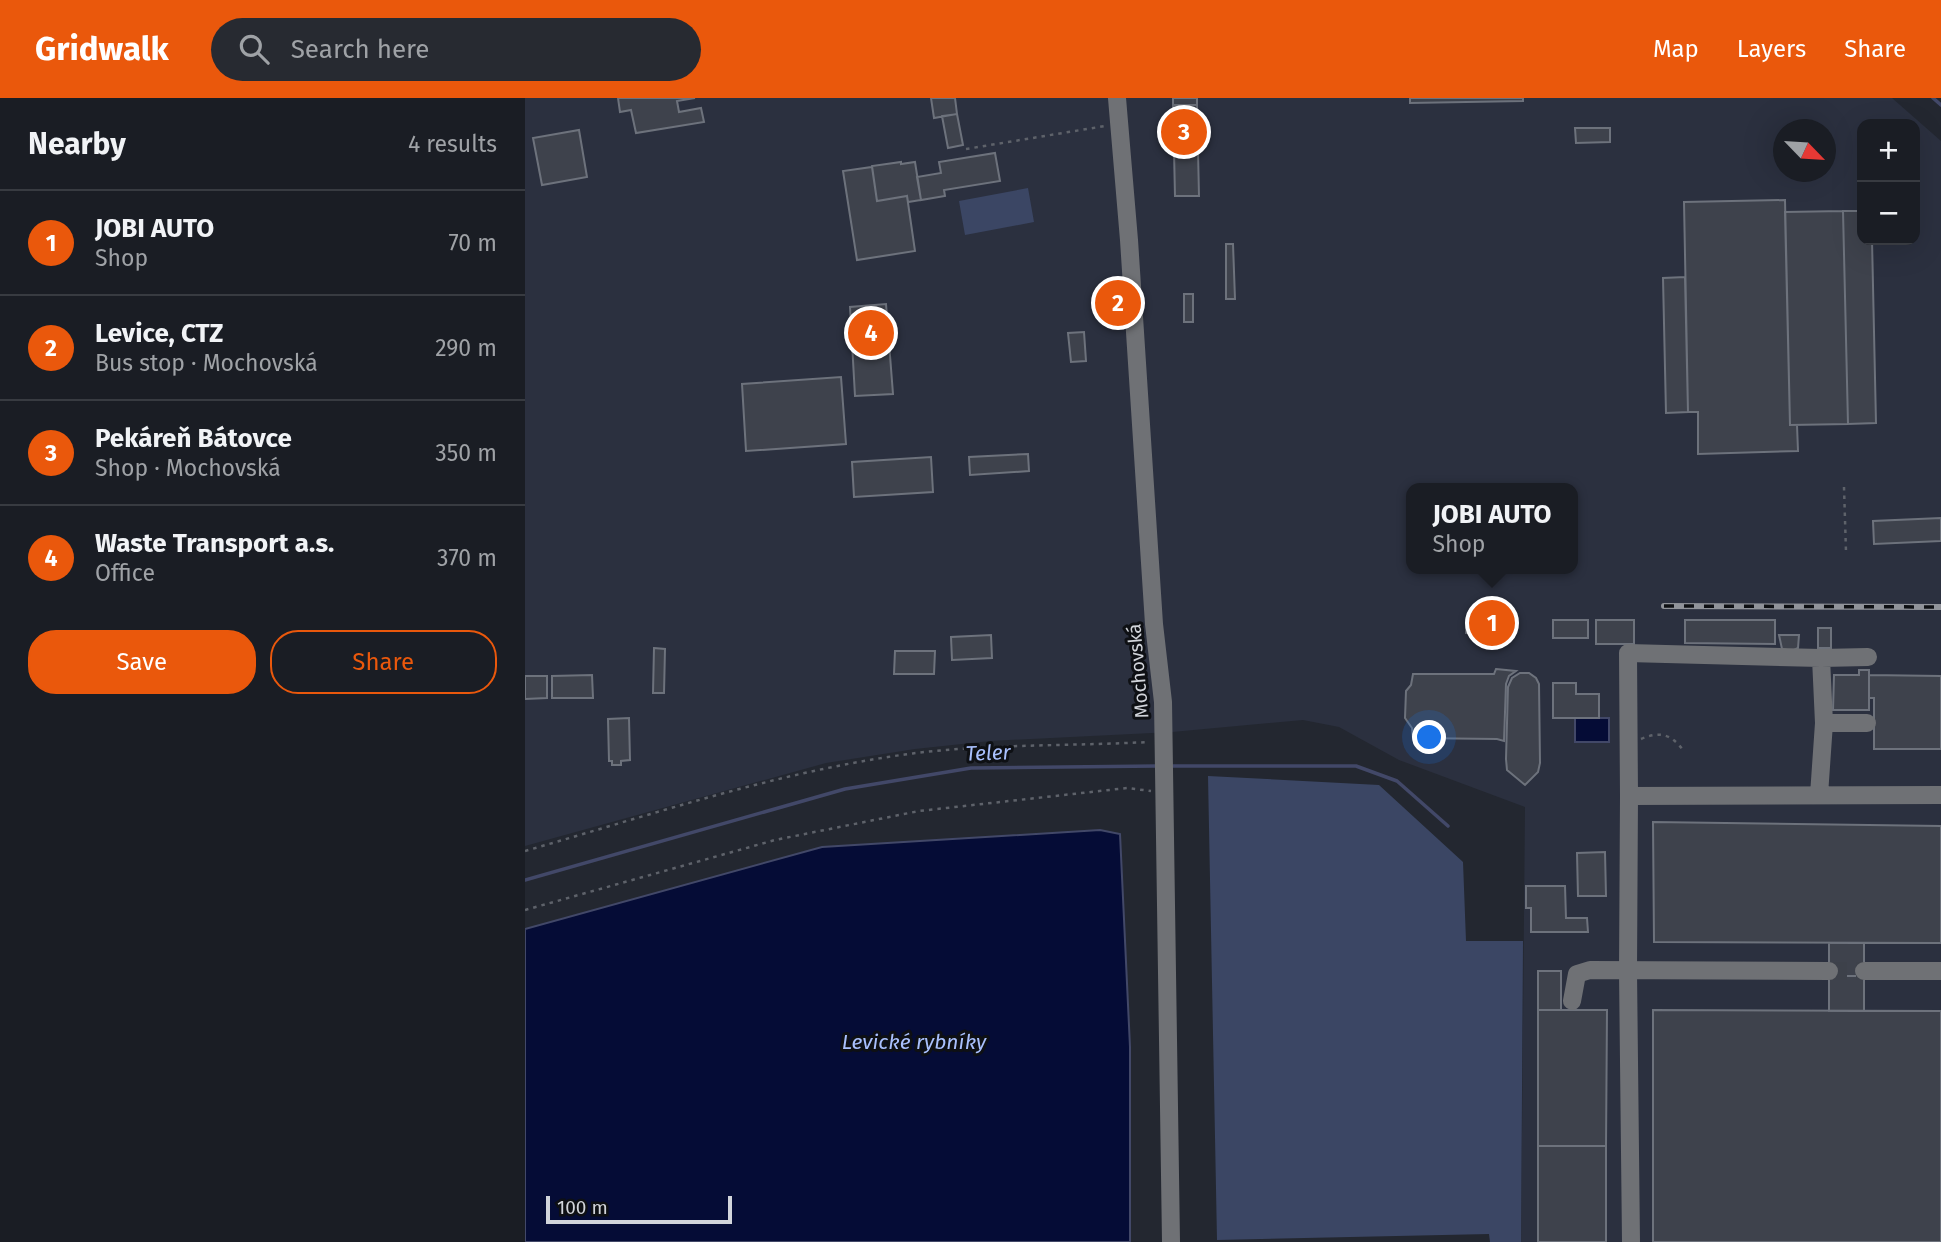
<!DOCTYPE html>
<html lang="en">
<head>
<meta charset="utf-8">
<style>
  body { margin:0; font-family:"Fira Sans",sans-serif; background:#272a31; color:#f1f3f6 }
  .controls { position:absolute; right:21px; top:21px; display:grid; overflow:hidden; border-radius:14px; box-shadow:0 7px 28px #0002 }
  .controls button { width:63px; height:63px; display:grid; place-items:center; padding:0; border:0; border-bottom:2px solid #383b41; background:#1a1d24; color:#f1f3f6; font:35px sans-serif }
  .compass { position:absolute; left:1248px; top:21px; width:63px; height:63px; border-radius:50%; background:#1a1d24; box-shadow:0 7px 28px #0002; rotate:115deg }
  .scale { position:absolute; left:21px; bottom:18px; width:186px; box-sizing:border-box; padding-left:7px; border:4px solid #d2d5db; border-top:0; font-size:19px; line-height:24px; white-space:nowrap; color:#d2d5db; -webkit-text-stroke:5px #0e1014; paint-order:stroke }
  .you { position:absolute; left:905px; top:640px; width:24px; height:24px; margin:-18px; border:5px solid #fff; border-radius:50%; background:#1a73e8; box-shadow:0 0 0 10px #1a73e833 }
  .badge { display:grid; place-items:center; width:46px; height:46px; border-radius:50%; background:#ea580c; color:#fff; font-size:23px; font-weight:700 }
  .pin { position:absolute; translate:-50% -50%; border:4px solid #fff; box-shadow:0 2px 7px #0006 }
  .popup { position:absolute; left:881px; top:385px; width:172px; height:91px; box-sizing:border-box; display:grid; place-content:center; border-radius:14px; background:#1a1d24; filter:drop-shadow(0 2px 5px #0005); font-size:23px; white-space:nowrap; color:#9fa2a6 }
  .popup b { font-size:26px; color:#f1f3f6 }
  .popup::after { content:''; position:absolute; left:50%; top:100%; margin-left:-14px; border:14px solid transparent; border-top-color:#1a1d24 }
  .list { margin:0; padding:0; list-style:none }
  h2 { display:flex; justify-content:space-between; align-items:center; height:91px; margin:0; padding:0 28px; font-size:30px }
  h2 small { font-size:23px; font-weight:400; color:#9fa2a6 }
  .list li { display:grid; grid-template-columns:46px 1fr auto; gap:21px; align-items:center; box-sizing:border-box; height:105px; padding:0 28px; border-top:2px solid #383b41 }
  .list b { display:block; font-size:26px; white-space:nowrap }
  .list p { margin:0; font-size:23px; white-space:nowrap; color:#9fa2a6 }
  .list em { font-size:23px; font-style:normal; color:#9fa2a6 }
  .actions { display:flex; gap:14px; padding:21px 28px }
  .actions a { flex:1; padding:16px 0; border:2px solid #ea580c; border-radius:28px; text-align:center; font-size:24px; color:#ea580c }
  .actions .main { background:#ea580c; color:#fff }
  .icon { flex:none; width:38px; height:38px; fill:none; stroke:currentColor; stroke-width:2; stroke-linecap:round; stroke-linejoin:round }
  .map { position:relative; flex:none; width:1416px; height:1144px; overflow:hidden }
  header { display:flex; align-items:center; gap:42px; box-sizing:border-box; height:98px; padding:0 35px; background:#ea580c; color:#fff }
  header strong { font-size:33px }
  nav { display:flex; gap:38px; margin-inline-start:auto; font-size:24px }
  .search { width:490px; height:63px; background:#272a31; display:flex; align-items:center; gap:18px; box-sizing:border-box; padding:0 24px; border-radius:38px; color:#9fa2a6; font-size:26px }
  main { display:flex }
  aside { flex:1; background:#1a1d24 }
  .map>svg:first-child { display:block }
  .built { fill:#2b303f; fill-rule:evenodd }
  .green { fill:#3b4664 }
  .water { fill:#050c36; stroke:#424868; stroke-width:2 }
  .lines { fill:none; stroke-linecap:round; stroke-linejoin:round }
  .stream { stroke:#424868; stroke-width:3.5 }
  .building { fill:#3e424c; stroke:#6d727c; stroke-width:2 }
  .minor-tunnel { stroke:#3d414a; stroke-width:18; stroke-dasharray:18 9; stroke-linecap:butt }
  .path { stroke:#5e626a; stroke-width:2.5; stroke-dasharray:3.5 5; stroke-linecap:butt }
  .minor { stroke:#6f7175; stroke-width:18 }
  .rail-casing { stroke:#90939a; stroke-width:6 }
  .rail { stroke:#0e1014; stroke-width:3.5; stroke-dasharray:10; stroke-linecap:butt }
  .labels { text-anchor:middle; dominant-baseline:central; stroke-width:6; stroke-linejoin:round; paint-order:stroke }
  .street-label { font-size:19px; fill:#d2d5db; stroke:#0e1014 }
  .water-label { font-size:21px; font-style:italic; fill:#a9c0fd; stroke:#0e1014 }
</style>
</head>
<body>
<header>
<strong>Gridwalk</strong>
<div class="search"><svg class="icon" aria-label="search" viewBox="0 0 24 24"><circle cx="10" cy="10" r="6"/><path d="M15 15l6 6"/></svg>Search here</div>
<nav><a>Map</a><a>Layers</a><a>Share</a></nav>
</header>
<main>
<aside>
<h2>Nearby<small>4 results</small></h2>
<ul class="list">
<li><span class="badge">1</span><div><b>JOBI AUTO</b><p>Shop</p></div><em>70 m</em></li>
<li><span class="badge">2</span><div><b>Levice, CTZ</b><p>Bus stop · Mochovská</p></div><em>290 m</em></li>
<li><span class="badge">3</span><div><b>Pekáreň Bátovce</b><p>Shop · Mochovská</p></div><em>350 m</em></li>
<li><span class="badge">4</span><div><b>Waste Transport a.s.</b><p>Office</p></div><em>370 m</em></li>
</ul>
<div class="actions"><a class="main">Save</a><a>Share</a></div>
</aside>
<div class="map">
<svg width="1416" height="1144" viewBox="0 0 1416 1144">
  <rect width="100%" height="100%" fill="#232730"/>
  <!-- built -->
  <path class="built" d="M0,0H1367L1416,43V1144H996L1000,709L874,662L814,629L778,622L647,634L465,643L390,651L301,665L0,748ZM1337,26H1390V142H1337ZM1258,32H1300V74H1258ZM886,390H1048V471H886Z"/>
  <!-- green -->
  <path class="green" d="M503,90L509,124L440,137L434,103Z
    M683,678L854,687L938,764L941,843H998L996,1144H965L964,1136L692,1142Z"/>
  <!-- water -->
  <path class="water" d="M1050,620H1084V644H1050Z
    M575,732L595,736L605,949V1144H0V831L297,749Z"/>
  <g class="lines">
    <!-- stream -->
    <path class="stream" d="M1408,0L1416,7
      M643,668H831L872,683L923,728
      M0,782L320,691L446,670L632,668"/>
  </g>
  <!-- building -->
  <path class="building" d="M93,0H170L152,3L154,14L176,10L179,24L111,35L106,12L95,14Z
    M406,0H430L432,16L409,20Z
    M648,0H672V7H648Z
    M885,0H998V3L885,5Z
    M648,7H672L674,98H650Z
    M432,16L438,47L423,50L417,18Z
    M1050,30H1085V44L1051,45Z
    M54,32L62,79L17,87L8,40Z
    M470,55L475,83L419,92L420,98L396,102L392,79L416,75L414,64Z
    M376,64V66L390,64L396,102L383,104L382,98L352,103L347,68Z
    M347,69L352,103L382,98L390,153L332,162L318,73Z
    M1260,102L1265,327H1272L1273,353L1173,356V314H1163L1159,104Z
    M1318,113L1323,326L1265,327L1260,114Z
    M1318,113H1337V142H1347L1351,325L1323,326Z
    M701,146H708L710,201H701Z
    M1160,179L1163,314L1141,315L1138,180Z
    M659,196H668V224H659Z
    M361,206L368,296L330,298L325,209Z
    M559,234L561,263L546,264L543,235Z
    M316,279L321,346L221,353L217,286Z
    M503,356L504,373L445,377L444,359Z
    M406,359L408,394L329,399L327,364Z
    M1416,420V443L1349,446L1348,423Z
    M941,522H987V535H941Z
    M1028,522H1063V540H1028Z
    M1071,522H1109V546H1071Z
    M1160,522H1250V546L1160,545Z
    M1293,530H1306V550H1293Z
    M466,537L467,560L427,562L426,539Z
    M1254,537H1274L1273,550L1267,553L1257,551Z
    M129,550L140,551L139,595H128Z
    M370,553H410L409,576H369Z
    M971,571L991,573L984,578L981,586L979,643L972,641L888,640L887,630L880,620L881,593L886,587L888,576H969Z
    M1334,572H1344V612H1308L1309,577H1334Z
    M995,575H1004L1011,580L1014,586L1015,665L1013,674L1000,687L982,672L981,661L983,589L987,580Z
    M67,577L68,600H27V578Z
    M1344,577L1416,578V651H1349V600H1344Z
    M0,578H22V600L0,601Z
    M1028,585H1051V596H1074V620H1028Z
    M104,620L105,662L96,663V667H87V663H84L83,621Z
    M1128,724L1416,728V845L1129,844Z
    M1080,754L1081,798H1053L1052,755Z
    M1001,788H1040L1041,820H1062L1063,834H1006V810H1001Z
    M1304,845H1339V878H1304Z
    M1013,873H1036V912H1013Z
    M1304,878H1339V913H1304Z
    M1013,912H1082L1081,1048H1013Z
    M1128,912L1416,913V1144H1128Z
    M1013,1048H1081V1144H1013Z"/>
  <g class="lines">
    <!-- minor-tunnel -->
    <path class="minor-tunnel" d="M1304,873H1339"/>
    <!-- path -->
    <path class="path" d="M441,51L580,28
      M1319,389L1321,454
      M1116,641C1135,633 1146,636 1158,652
      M0,753C129,716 258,672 391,655C468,646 547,648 624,644
      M0,812L250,742L394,713L602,690L626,693"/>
    <!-- minor -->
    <path class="minor" d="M592,0L604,142L629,526L638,604L646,1144
      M1299,625L1296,560L1343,559
      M1294,697L1299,625H1342
      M1104,698L1416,697
      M1339,873H1416
      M1047,903L1052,876L1065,872L1304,873
      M1106,1144L1103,873L1104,698L1103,555L1296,560"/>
    <defs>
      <path id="rail" d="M1139,508L1416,509"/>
    </defs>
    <!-- rail casing -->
    <use href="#rail" class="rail-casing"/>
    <!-- rail -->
    <use href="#rail" class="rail"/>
  </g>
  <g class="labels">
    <!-- street labels -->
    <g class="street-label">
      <text transform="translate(613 573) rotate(-95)">Mochovská</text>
    </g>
    <!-- water labels -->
    <g class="water-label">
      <text transform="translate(463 655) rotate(-2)">Teler</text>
      <text x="389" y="944">Levické rybníky</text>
    </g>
  </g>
</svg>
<div class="controls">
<button>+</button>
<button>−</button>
</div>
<svg class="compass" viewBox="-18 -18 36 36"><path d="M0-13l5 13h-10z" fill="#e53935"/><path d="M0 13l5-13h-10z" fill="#9fa2a6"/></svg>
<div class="scale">100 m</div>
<div class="you"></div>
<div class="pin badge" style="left:967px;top:525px">1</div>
<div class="popup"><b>JOBI AUTO</b>Shop</div>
<div class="pin badge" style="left:593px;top:205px">2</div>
<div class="pin badge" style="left:659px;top:34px">3</div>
<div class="pin badge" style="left:346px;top:235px">4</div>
</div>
</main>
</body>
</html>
